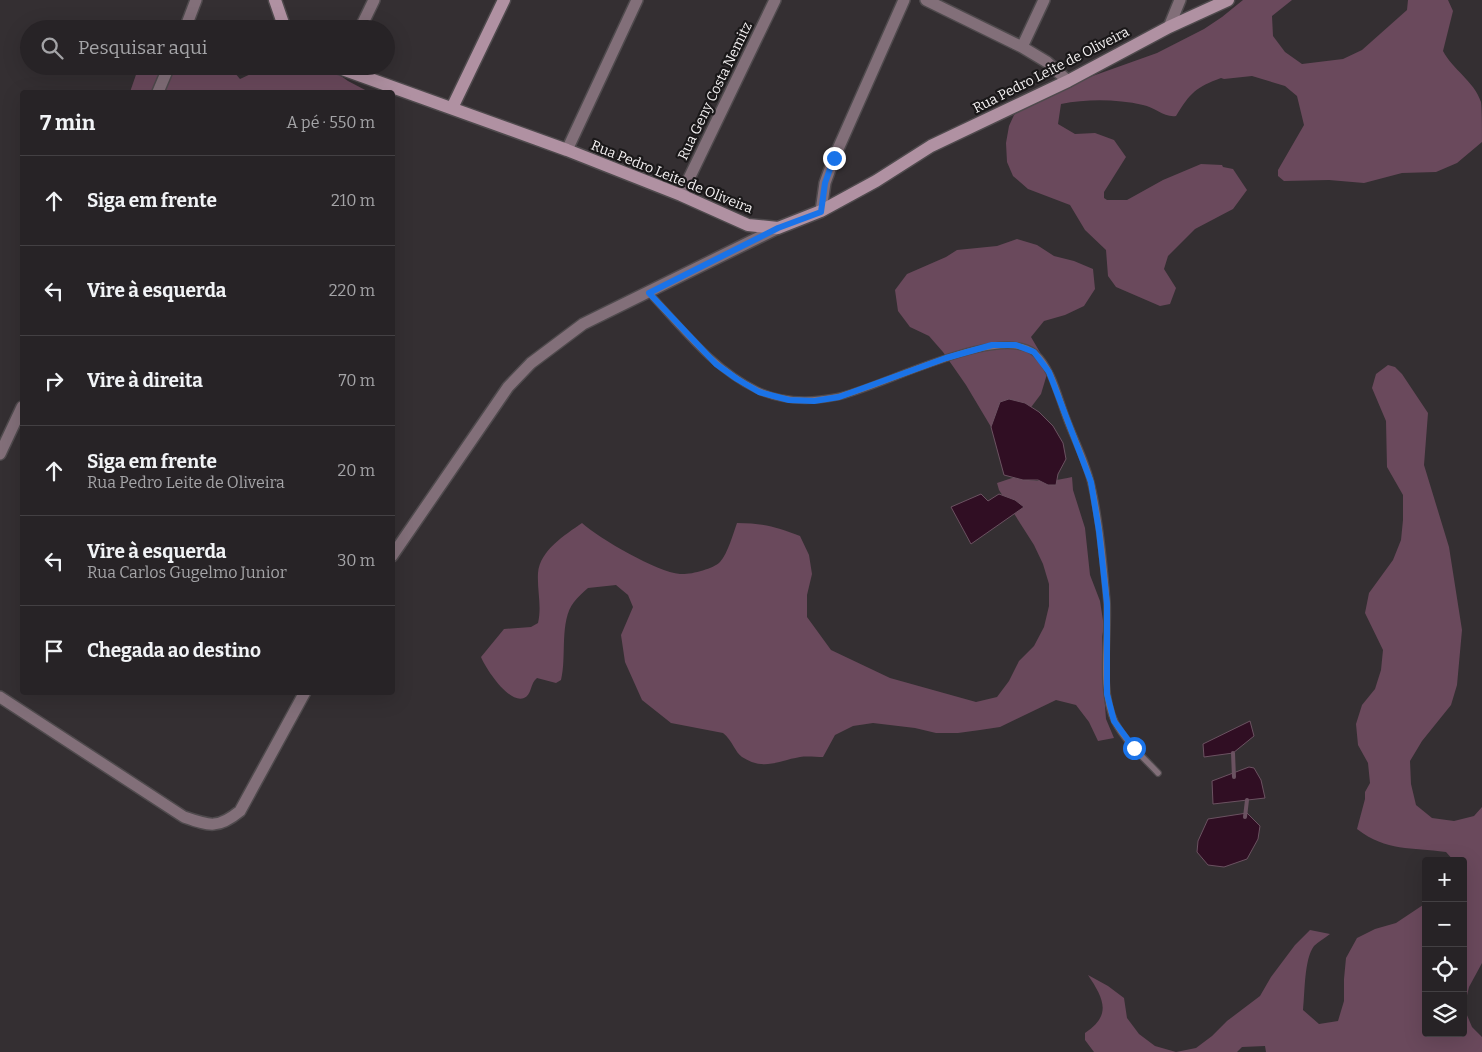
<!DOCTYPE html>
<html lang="pt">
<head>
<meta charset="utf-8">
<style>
  body { margin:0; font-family:Bitter,serif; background:#332f32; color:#f1f3f6 }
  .controls { position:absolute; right:15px; bottom:15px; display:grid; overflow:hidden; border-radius:5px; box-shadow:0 5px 20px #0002 }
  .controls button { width:45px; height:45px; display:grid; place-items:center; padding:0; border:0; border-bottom:1px solid #434043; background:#272326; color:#f1f3f6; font:25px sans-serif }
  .stop { position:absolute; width:15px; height:15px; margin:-11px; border:4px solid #1a73e8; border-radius:50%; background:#fff }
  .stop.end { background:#1a73e8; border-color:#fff; box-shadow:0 1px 5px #0008 }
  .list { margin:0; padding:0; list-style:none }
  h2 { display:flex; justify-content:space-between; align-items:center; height:65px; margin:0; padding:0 20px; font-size:21px }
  h2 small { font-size:16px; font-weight:400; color:#a4a4a7 }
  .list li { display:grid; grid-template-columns:32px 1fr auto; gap:15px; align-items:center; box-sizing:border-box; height:90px; padding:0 20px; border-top:1px solid #434043 }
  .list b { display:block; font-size:19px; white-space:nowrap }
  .list p { margin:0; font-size:16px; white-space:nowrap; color:#a4a4a7 }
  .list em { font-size:16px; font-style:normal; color:#a4a4a7 }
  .icon { flex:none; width:28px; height:28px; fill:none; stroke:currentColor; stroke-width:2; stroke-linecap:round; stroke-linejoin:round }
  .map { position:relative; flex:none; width:1482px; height:1052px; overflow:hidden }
  .search { position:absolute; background:#272326; box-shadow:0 5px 20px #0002; left:20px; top:20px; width:375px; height:55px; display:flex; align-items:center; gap:12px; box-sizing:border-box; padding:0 18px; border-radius:28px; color:#a4a4a7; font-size:19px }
  .panel { position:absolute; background:#272326; box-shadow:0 5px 20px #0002; left:20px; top:90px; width:375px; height:605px; border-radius:5px }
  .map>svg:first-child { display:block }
  .green { fill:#6a495c }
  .water { fill:#300e23; stroke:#6b5261 }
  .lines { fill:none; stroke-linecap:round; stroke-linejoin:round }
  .stream { stroke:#6b5261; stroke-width:4 }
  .lane-casing { stroke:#4f4a4d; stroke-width:8 }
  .street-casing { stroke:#4f4a4d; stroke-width:14 }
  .secondary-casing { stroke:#4f4a4d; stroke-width:15 }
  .lane { stroke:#826f79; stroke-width:5.5 }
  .street { stroke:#826f79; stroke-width:11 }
  .secondary { stroke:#b091a2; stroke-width:12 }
  .route { stroke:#1a73e8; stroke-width:6 }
  .labels { text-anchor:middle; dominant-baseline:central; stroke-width:4.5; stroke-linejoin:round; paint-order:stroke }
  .street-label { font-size:14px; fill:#f5f2f3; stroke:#1a1819 }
</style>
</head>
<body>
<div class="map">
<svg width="1482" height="1052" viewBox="0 0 1482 1052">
  <rect width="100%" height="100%" fill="#342f32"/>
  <!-- green -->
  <path class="green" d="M1243,0H1292L1272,16L1273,36L1285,52L1302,64L1343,59L1362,50L1407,10L1408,0H1448L1453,11L1443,51C1453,70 1474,81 1481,102C1482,111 1482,131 1482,142L1457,163L1436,172L1402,173L1364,183L1329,180L1284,181L1278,176V170L1304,125L1297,96L1285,86L1252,76L1224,79L1221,78C1196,87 1190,93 1176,116C1165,118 1154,107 1143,105C1116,99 1087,99 1061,104L1058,124L1075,134L1095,133L1114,140L1126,157L1104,192V198L1107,200H1127L1163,180L1201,164L1222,165L1223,167L1233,169L1247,190L1233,209L1195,229L1168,256L1164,269L1176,288L1170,304L1160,306L1116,287L1108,276L1106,250L1085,230L1070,205L1028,189L1013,176L1007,162L1006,143L1009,126L1014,115L1027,104L1087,78L1157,53L1204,29L1222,17Z
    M139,66H229L240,79L259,70V66H327L348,81L369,92H130Z
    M1017,239L1037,245L1054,256L1074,261L1093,269L1095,289L1084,306L1065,315L1044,321L1031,337L1041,354L1047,374L1041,394L1029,410L997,437L966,385L943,352L929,336L910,327L898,311L895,290L907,274L946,257L957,250L997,246Z
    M1388,365L1395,367L1402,374L1428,413L1424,465L1449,547L1462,630L1457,685L1451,705L1422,741L1410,761L1411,784L1416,805L1432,818L1454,821L1474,816L1482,807V963L1469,987L1464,1008L1472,1027L1482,1037V1052H1266L1265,1046L1242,1047L1237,1052H1094L1085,1040V1033C1112,1015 1104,999 1088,975L1108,986L1124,998L1127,1018L1139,1034L1155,1046L1176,1052L1196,1048L1212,1036L1227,1021L1260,996L1271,977L1295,945L1310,930L1330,934C1325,938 1318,942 1314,946C1304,959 1305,993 1303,1010L1319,1024L1338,1021L1344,1001V979L1346,958L1357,938L1375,929L1396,923L1426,903V1033H1463V861H1454L1446,852C1411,847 1387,852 1357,829L1365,799V792L1370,783L1368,763L1358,745L1356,724L1362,705L1375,689L1381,670L1383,650L1365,613L1369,593L1393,560L1401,540L1403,520V495L1387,467L1386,421L1372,388L1376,374Z
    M1015,477C1039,483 1048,482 1072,477L1073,490L1085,528L1090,575L1100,601L1104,627L1102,637L1103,679L1106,719L1114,738L1098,741L1089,722L1076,705L1056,700L1000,727L980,730L958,733H936L915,728L873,723L853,726L835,735L823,757C816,757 807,756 800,757C777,761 764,771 742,757C735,752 732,740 723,733L671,723L642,700L625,662L621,635L633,607L628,595L616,585L588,588C583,592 578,597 574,602C559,621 567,657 561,680L556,683L537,678C530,683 532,695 524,698C509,704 486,669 481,657L504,629L531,627L538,623C542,606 537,591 538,573C540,550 565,535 582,523C600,539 657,572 680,574C690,575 713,569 720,562C728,553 733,534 737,523C762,523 777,527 800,536L809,555L812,574L807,595V617L831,650L890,678L976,702L997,697L1009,681L1019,661L1034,646L1044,627L1049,606V584L1043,564L1034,545L999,490L997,483Z"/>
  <!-- water -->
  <path class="water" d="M1009,399L1025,403L1039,412L1053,426L1063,443L1066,459L1058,474L1056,485H1048L1038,480H1023L1004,475L991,427L1000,402Z
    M981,494L988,501L999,494L1015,500L1024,507L971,544L951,507Z
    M1250,721L1254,736L1233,753L1204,757L1203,744Z
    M1249,767L1254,768L1261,780L1265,798L1213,804L1212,781Z
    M1247,813L1260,826L1258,839L1247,859L1224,867L1208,865L1197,852L1198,841L1208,819Z"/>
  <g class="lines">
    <!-- stream -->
    <path class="stream" d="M1233,753L1234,777
      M1245,817L1247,800"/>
    <defs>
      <path id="lane" d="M649,293C682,328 713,369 757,390C782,402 810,402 836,397C879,389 999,323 1035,353C1052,368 1058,396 1066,417C1074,439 1086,461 1091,483C1100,519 1104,565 1107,603C1109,637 1099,691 1115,722C1125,741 1143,757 1158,773"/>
      <path id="street" d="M926,0L1022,47L1047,62L1068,81
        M1169,27L1180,0
        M185,29L196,0
        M360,29L374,0
        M1022,47L1044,0
        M158,92L169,66
        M567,150L637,0
        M681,195L775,0
        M821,211L825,183L834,158L904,0
        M0,454L22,407
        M392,556L508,387L531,363L583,324L778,228
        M0,697L184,817C210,826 218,829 240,811L305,692"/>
      <path id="secondary" d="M275,0L285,29
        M334,66L567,150L681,195L748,225L778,228L821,211L876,181L931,146L1068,81L1169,27L1228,0
        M452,108L504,0"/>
    </defs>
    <!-- lane casing -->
    <use href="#lane" class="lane-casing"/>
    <!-- street casing -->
    <use href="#street" class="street-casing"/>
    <!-- secondary casing -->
    <use href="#secondary" class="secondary-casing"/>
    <!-- lane -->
    <use href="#lane" class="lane"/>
    <!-- street -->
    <use href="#street" class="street"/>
    <!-- secondary -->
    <use href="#secondary" class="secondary"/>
  </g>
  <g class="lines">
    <!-- route -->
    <path class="route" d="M834,158L825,183L821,212L778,228L649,293L716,364L737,379L759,392L789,400L814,401L839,397L946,358L992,345H1016L1034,352L1049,372L1091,482L1099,531L1107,604V694L1114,721L1134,748"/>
  </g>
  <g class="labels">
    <!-- street labels -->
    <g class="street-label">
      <text transform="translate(1051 70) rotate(-27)">Rua Pedro Leite de Oliveira</text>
      <text transform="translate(715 91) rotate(-64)">Rua Geny Costa Nemitz</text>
      <text transform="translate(672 177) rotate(22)">Rua Pedro Leite de Oliveira</text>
    </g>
  </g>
</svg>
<div class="controls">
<button>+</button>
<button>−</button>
<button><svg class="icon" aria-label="locate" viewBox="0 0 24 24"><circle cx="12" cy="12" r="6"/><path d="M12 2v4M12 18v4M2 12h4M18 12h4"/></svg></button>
<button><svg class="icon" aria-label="layers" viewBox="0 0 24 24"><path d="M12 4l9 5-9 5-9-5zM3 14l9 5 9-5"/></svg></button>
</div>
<div class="stop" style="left:1134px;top:748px"></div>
<div class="stop end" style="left:834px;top:158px"></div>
<div class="search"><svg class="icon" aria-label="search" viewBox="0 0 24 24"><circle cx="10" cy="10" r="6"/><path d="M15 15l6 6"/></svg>Pesquisar aqui</div>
<section class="panel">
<h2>7 min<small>A pé · 550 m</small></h2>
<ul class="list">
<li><svg class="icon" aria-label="ahead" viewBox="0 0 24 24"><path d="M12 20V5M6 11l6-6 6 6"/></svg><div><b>Siga em frente</b></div><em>210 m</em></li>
<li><svg class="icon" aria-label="left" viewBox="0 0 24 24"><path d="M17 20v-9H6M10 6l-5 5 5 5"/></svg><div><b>Vire à esquerda</b></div><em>220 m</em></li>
<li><svg class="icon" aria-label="right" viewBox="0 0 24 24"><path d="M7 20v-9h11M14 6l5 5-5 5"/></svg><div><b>Vire à direita</b></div><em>70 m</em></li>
<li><svg class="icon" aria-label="ahead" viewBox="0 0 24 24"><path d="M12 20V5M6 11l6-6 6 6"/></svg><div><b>Siga em frente</b><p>Rua Pedro Leite de Oliveira</p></div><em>20 m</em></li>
<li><svg class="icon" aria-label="left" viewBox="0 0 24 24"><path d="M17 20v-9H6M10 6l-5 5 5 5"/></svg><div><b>Vire à esquerda</b><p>Rua Carlos Gugelmo Junior</p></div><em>30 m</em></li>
<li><svg class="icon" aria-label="arrive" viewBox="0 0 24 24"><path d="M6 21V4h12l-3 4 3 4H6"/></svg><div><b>Chegada ao destino</b></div></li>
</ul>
</section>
</div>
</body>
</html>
